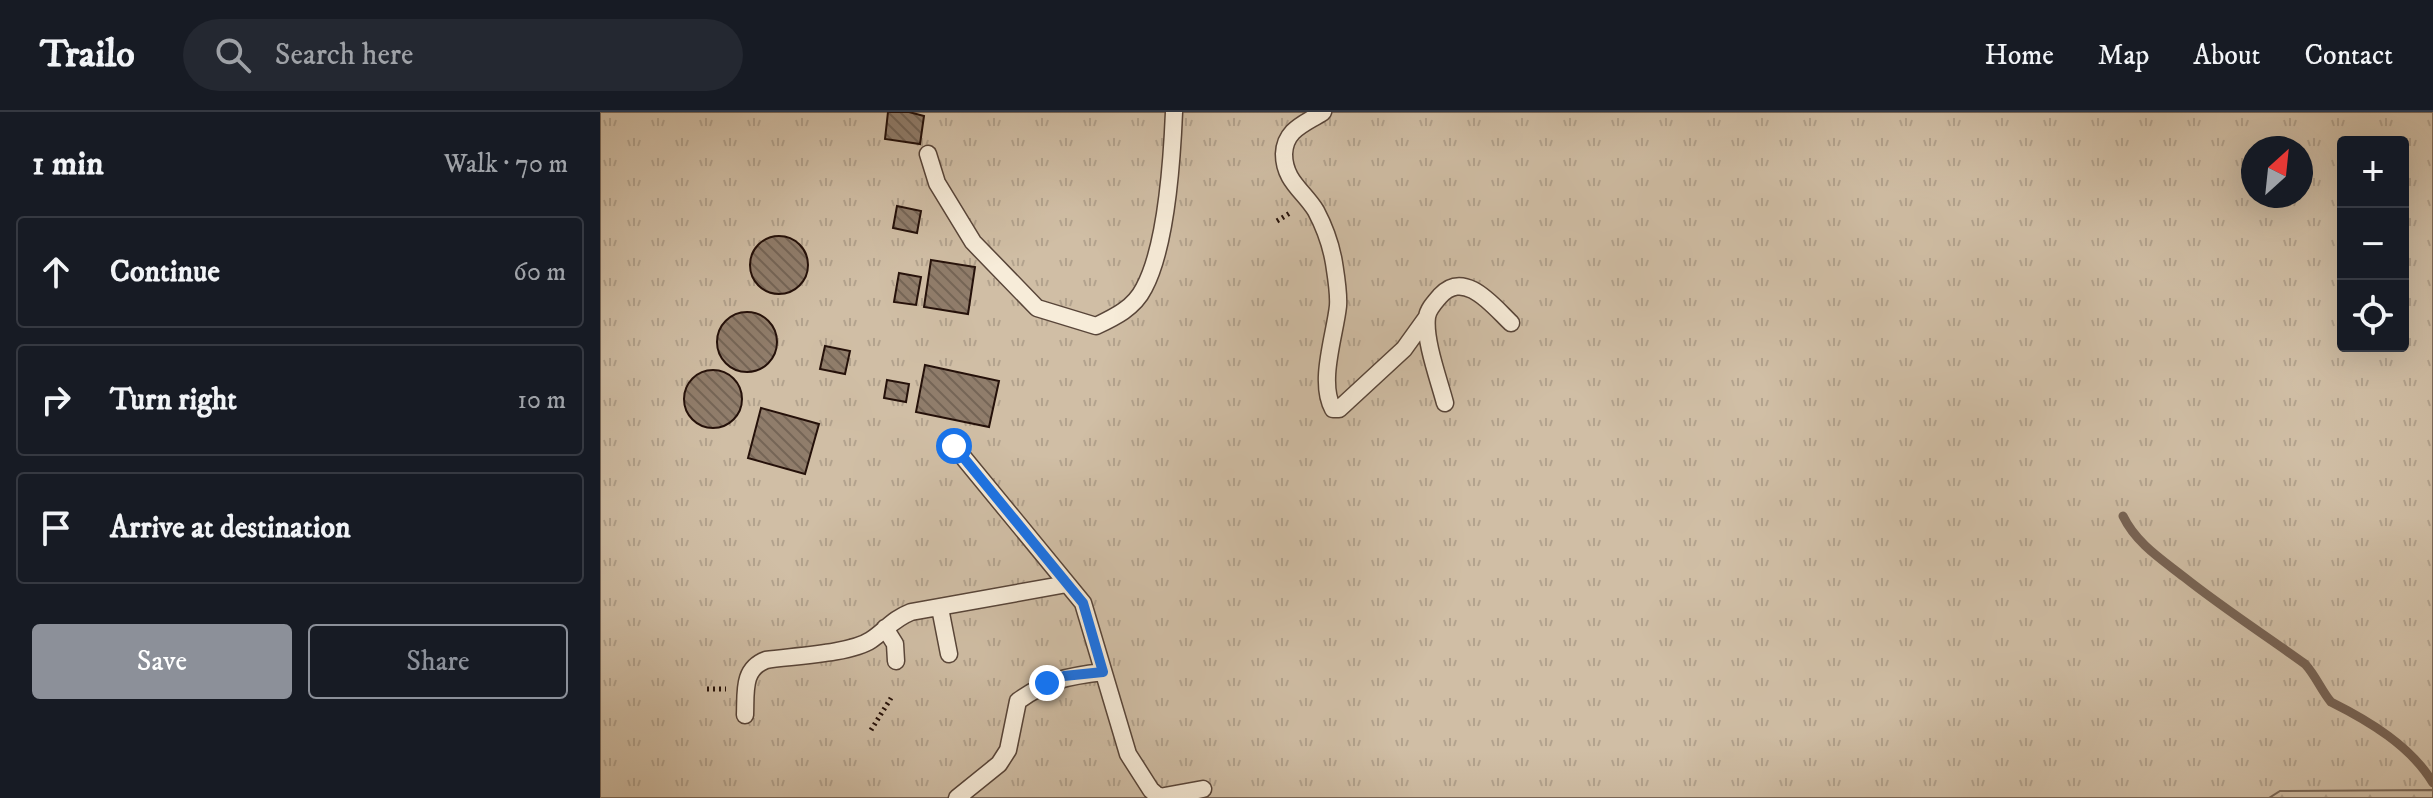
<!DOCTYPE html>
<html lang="en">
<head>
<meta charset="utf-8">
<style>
  body { margin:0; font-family:"IM FELL DW Pica",serif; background:#242831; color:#f1f3f6 }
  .controls { position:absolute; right:24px; top:24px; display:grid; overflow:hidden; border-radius:8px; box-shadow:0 8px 32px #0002 }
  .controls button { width:72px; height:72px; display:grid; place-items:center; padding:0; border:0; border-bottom:2px solid #363941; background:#171b24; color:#f1f3f6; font:40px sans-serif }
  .compass { position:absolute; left:1641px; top:24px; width:72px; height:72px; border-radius:50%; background:#171b24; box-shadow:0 8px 32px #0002; rotate:27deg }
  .stop { position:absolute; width:24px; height:24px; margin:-18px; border:6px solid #1a73e8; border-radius:50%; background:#fff }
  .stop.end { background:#1a73e8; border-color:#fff; box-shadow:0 2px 8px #0008 }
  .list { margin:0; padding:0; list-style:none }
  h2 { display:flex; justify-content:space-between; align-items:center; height:104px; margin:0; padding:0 32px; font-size:34px }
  h2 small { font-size:26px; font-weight:400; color:#9ea1a6 }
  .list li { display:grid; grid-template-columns:52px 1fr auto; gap:24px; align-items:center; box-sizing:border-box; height:112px; margin:0 16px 16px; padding:0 16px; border:2px solid #363941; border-radius:8px }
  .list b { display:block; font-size:30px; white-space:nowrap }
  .list em { font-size:26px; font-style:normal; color:#9ea1a6 }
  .actions { display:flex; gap:16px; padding:24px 32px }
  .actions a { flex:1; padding:18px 0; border:2px solid #8c9099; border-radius:8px; text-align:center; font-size:28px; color:#8c9099 }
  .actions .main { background:#8c9099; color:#fff }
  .icon { flex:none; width:44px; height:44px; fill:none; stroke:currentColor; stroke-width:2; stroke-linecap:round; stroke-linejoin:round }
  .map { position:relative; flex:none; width:1833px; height:686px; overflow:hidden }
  header { display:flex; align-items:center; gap:48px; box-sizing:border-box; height:112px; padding:0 40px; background:#171b24; border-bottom:2px solid #363941 }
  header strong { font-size:38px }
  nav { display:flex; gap:44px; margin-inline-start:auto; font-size:28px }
  .search { width:560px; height:72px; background:#242831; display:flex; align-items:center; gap:20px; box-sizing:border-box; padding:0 28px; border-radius:44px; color:#9ea1a6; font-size:30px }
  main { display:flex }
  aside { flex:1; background:#171b24 }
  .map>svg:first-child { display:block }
  .grass { fill:url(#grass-tufts); stroke:#7a6858; stroke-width:2; fill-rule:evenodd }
  .forest { fill:url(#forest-firs); stroke:#7a6858; stroke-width:2 }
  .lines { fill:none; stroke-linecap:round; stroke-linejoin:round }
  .stream { stroke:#776354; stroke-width:9 }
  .building { fill:url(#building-back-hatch); stroke:#25110a; stroke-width:2 }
  .service-casing { stroke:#584539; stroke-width:19 }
  .path { stroke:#25110a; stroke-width:5; stroke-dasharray:2 4; stroke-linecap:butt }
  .service { stroke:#f7ecd9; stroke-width:16 }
  .route { stroke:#1a73e8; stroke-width:10 }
</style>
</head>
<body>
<header>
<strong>Trailo</strong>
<div class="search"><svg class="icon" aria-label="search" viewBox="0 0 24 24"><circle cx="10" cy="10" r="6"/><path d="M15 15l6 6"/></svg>Search here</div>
<nav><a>Home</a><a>Map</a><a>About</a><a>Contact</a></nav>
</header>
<main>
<aside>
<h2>1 min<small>Walk · 70 m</small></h2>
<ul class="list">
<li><svg class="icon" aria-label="ahead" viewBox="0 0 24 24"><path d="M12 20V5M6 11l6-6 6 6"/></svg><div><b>Continue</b></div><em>60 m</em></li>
<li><svg class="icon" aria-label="right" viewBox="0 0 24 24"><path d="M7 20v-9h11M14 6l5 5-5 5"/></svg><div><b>Turn right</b></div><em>10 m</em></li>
<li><svg class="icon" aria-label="arrive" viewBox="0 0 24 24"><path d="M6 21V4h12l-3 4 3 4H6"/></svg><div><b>Arrive at destination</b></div></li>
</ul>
<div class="actions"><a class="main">Save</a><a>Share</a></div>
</aside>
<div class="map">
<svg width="1833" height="686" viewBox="0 0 1833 686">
  <defs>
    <pattern id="grass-tufts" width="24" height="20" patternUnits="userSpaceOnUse" patternTransform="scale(2)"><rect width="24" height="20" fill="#d0bea5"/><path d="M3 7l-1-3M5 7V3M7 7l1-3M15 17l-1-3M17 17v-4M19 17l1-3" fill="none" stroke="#b2a28d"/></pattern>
    <pattern id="forest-firs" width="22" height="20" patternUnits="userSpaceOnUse" patternTransform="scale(2)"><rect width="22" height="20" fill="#d0bea5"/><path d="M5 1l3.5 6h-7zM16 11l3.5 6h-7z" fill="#b2a28d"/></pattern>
    <pattern id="building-back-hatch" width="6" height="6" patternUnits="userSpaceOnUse" patternTransform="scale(2)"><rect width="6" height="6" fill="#907d6b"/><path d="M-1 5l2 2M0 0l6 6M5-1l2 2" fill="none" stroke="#756556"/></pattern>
  </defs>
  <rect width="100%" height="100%" fill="#f3e1c5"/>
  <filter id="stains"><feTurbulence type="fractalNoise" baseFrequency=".0025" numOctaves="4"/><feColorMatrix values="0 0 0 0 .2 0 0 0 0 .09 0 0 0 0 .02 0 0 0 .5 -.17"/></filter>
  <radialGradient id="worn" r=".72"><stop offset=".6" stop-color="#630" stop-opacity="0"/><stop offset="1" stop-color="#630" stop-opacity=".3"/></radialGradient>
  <!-- grass -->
  <path class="grass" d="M0,0H1833V686H0ZM1743,30H1803V234H1743ZM1653,36H1701V84H1653Z"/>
  <!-- forest -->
  <path class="forest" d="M1833,678V686H1669L1680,679Z"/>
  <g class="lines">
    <!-- stream -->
    <path class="stream" d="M1523,404C1536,431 1561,447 1584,465C1623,496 1665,523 1705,552C1716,564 1721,578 1731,590C1769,609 1811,634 1833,671"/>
  </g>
  <!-- building -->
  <path class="building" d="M288,0H309L324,4L320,32L285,27Z
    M297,94L321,99L317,121L293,116Z
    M150 153a29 29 0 1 1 58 0a29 29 0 1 1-58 0Z
    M331,148L375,155L368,202L324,195Z
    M299,161L321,165L316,193L294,190Z
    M117 230a30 30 0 1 1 60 0a30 30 0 1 1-60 0Z
    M225,234L250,239L245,262L220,257Z
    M325,253L399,269L389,315L316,300Z
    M84 287a29 29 0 1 1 58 0a29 29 0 1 1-58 0Z
    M287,268L309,272L306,290L284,286Z
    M161,296L219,312L205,362L148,346Z"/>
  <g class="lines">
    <defs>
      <path id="service" d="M723,0C705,12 685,17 684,42C684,69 704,79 716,99C725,116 731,133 734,151C736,164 739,181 738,194C735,223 718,270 733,297H739L804,237L827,205
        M328,42L337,71L373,130L437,196L496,214C515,205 534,196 544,176C566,135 572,48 574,0
        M845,291C839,268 824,228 827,205C828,197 835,190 840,184C865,157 893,194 911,211
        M354,334L483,491L528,642L551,678L559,685L603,677
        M340,496L349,542
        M285,516L295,532L296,549
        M145,603C146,580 142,557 166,548C192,544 250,542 271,528C286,518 293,507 311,500L467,472
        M357,686L399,652L408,638L418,589C447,568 469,564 503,560"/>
    </defs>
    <!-- service casing -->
    <use href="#service" class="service-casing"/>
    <!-- path -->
    <path class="path" d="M677,109L690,101
      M107,577H126
      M271,618L291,586"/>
    <!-- service -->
    <use href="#service" class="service"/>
  </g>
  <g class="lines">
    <!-- route -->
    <path class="route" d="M354,334L483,491L503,560L464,564L447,571"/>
  </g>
  <rect width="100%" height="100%" filter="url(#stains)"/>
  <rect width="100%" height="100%" fill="url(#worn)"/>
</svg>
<div class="controls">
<button>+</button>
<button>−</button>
<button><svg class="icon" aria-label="locate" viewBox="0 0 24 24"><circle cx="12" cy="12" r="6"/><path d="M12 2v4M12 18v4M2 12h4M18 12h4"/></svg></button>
</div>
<svg class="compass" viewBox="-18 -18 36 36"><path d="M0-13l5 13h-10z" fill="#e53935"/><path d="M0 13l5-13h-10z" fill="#9ea1a6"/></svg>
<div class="stop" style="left:354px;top:334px"></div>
<div class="stop end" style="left:447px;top:571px"></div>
</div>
</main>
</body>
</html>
